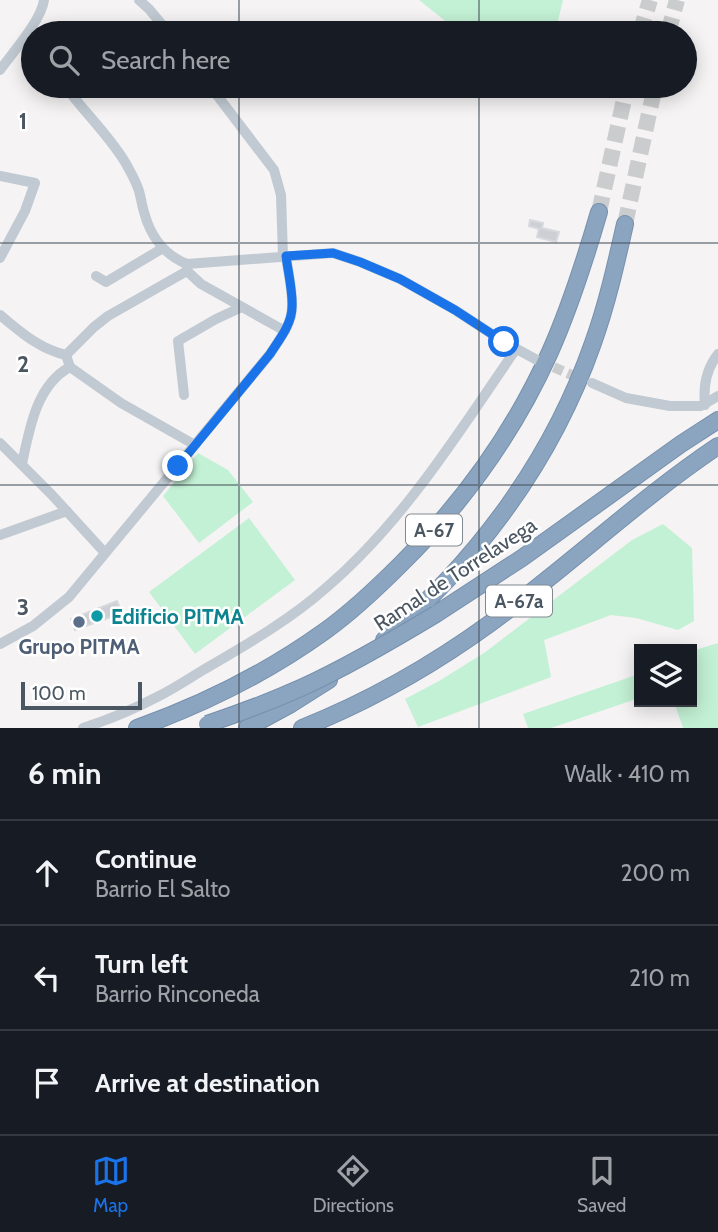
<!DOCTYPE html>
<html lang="en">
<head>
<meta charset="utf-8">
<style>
  body { margin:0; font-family:Cabin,sans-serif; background:#242831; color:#f1f3f6 }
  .controls { position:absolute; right:21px; bottom:21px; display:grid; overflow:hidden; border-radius:0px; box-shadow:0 4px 18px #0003 }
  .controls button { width:63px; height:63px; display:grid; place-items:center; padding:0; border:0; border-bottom:2px solid #363941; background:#171b24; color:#f1f3f6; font:35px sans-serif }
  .scale { position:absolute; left:21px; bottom:18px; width:121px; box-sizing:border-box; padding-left:7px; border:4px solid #4a5661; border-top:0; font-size:19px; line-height:24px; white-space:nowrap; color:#4a5661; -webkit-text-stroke:5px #fff; paint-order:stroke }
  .stop { position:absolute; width:21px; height:21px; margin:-16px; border:5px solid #1a73e8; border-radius:50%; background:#fff }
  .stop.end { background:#1a73e8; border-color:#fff; box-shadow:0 2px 7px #0008 }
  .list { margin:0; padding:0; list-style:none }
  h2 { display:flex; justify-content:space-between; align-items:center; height:91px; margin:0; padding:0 28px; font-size:30px }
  h2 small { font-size:23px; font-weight:400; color:#9ea1a6 }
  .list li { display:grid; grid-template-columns:46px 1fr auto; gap:21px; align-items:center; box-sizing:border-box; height:105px; padding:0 28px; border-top:2px solid #363941 }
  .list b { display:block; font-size:26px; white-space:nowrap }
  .list p { margin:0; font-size:23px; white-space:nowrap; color:#9ea1a6 }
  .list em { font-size:23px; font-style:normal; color:#9ea1a6 }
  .icon { flex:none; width:38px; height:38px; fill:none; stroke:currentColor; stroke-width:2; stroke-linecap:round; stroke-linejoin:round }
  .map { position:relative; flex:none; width:718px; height:728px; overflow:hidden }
  .search { position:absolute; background:#171b24; box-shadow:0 4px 18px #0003; left:21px; right:21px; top:21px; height:77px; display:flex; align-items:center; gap:18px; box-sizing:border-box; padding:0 24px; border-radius:38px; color:#9ea1a6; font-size:26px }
  .sheet { height:406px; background:#171b24 }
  nav { display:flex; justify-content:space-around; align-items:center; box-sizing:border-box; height:98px; border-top:2px solid #363941; background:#171b24; font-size:19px; color:#9ea1a6 }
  nav a { display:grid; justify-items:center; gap:4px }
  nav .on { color:#1a73e8 }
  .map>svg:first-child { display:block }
  .green { fill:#c3f1d5 }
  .building { fill:#cdcfd5; stroke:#d7d9de; stroke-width:2 }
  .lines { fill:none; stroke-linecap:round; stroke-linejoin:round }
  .minor-tunnel { stroke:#caccce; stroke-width:10; stroke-dasharray:10 5; stroke-linecap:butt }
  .highway-tunnel { stroke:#caccce; stroke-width:16; stroke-dasharray:16 8; stroke-linecap:butt }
  .highway-casing { stroke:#7690ad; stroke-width:18 }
  .minor { stroke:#c1cad2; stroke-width:10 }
  .highway { stroke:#8ba5c1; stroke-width:16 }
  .highway-bridge-casing { stroke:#7690ad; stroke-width:18; stroke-linecap:butt }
  .highway-bridge { stroke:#8ba5c1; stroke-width:16 }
  .route { stroke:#1a73e8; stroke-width:9 }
  .grid { fill:none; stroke:#4a5661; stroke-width:2; stroke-opacity:0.55 }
  .culture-dot { fill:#0f9aa8; stroke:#fff; stroke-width:2.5 }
  .service-dot { fill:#5c6f8a; stroke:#fff; stroke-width:2.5 }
  .labels { text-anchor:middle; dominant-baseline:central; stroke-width:5; stroke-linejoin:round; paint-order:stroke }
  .shield { fill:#fff; stroke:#808990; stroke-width:2 }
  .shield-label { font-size:19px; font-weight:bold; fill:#4a5661 }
  .street-label { font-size:21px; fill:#4a5661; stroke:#fff }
  .culture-label { font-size:21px; font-weight:bold; fill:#0d838f; stroke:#fff; text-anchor:start }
  .service-label { font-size:21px; font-weight:bold; fill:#4e5e75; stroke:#fff }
  .grid-label { font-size:23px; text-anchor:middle; font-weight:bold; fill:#4a5661; stroke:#fff; stroke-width:5; stroke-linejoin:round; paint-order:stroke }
</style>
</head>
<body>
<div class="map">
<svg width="718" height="728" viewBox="0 0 718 728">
  <rect width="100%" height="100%" fill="#f5f3f3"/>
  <!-- green -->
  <path class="green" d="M419,0H563L555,33H458L454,28Z
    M198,453L228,470L253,502L199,543L163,496Z
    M249,518L295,580L195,654L149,592Z
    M663,524L692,548L694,621L678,630L636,618L611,615L544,640L551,677L418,727L405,699L439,681L484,653L632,540Z
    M718,643V728H683L674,702H692V651Z
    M639,674V698L551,728H528L523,714Z"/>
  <!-- building -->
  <path class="building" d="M530,220L543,223L542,228L559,232L556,242L537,237L539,229L529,226Z
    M117,601L122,613L75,630L71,619Z"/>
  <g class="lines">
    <!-- minor-tunnel -->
    <path class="minor-tunnel" d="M540,361L583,380"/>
    <!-- highway-tunnel -->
    <path class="highway-tunnel" d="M640,33L650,0
      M668,33L677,0
      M599,212L627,86
      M625,224L655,86"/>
    <defs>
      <path id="highway" d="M436,614L522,558L681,444L718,420
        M384,640C478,560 552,460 593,343C607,304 616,264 625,224
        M137,728C204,704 268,672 325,631C353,611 377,588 401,564C463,503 514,432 550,352C570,307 585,260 599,212
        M247,728L291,704L329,680
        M302,728C370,701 433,665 492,622C569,566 639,499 718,446"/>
    </defs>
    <!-- highway casing -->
    <use href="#highway" class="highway-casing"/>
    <!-- minor -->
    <path class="minor" d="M139,0L149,9L169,33
      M0,70C13,52 41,21 44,0
      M65,86C84,112 108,134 125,162C130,171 136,181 139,191C141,198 142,206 144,212C150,235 164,255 187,264L333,253L360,262L400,279L455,310L504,342L537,360
      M210,86L274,170L281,195L283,256
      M0,176L35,183L25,211L0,258
      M187,271L201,284L285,331
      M96,276L106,282L163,248
      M0,315C21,332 39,349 66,355
      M66,355L70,367L121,403L195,445
      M66,355L94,327L108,316L187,271V264
      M592,383L626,398L670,406H701L718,396
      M184,395L178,341L216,319L242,307
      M705,405C703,386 706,369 718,354
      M0,443L52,495L105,553
      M22,464C29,431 36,385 70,367
      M0,535L67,511
      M0,644L33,626L69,597L270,354C279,340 292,324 292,307C293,292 288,272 286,256
      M83,728C108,720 134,709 157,697C173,689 188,679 203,670C246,645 290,620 327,587C404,521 459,432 516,349"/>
    <!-- highway -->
    <use href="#highway" class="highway"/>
    <defs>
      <path id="highway-bridge" d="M207,724C240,713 272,701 303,687C349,666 393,640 436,614"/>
    </defs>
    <!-- highway-bridge casing -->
    <use href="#highway-bridge" class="highway-bridge-casing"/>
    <!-- highway-bridge -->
    <use href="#highway-bridge" class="highway-bridge"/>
  </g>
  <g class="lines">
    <!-- route -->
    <path class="route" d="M178,466L270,354C279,340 292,324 292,307C293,292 288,272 286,256L333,253L360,262L400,279L455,310L504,342"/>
  </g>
  <!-- grid -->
  <path class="grid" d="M239,0V33M479,0V33M239,86V728M479,86V728M0,243H718M0,485H718"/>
  <!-- markers -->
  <circle class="culture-dot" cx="97" cy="616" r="7"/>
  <circle class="service-dot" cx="79" cy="622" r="7"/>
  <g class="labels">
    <!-- shield labels -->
    <g class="shield">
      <rect x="406" y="514.5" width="56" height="31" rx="5"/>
      <rect x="486" y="585.5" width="66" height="31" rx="5"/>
    </g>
    <g class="shield-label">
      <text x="434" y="530">A-67</text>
      <text x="519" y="601">A-67a</text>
    </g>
    <!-- street labels -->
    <g class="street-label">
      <text transform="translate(455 574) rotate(-33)">Ramal de Torrelavega</text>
    </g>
    <!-- culture labels -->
    <g class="culture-label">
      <text x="111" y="616">Edificio PITMA</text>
    </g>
    <!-- service labels -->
    <g class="service-label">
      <text x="79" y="646">Grupo PITMA</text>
    </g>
  </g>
  <g class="grid-label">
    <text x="23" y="129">1</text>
    <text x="23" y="372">2</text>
    <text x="23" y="615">3</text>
  </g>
</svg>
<div class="controls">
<button><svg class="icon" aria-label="layers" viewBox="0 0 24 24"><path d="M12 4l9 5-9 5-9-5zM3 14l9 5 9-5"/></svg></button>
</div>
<div class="scale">100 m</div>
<div class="stop" style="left:504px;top:342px"></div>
<div class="stop end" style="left:178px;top:466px"></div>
<div class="search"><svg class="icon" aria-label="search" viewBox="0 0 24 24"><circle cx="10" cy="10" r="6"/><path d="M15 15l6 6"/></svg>Search here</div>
</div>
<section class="sheet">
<h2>6 min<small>Walk · 410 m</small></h2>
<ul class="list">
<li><svg class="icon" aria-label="ahead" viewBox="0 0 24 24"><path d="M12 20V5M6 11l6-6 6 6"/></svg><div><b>Continue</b><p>Barrio El Salto</p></div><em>200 m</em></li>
<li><svg class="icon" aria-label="left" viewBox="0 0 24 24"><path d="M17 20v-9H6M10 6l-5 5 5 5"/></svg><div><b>Turn left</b><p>Barrio Rinconeda</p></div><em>210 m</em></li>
<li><svg class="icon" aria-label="arrive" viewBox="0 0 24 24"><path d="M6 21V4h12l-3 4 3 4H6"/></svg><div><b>Arrive at destination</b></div></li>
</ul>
</section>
<nav>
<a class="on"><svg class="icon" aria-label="map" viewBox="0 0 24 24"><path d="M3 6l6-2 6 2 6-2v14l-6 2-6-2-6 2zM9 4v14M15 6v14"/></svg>Map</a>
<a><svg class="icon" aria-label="directions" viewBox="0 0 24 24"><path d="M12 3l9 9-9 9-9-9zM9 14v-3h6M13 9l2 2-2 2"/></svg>Directions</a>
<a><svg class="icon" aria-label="saved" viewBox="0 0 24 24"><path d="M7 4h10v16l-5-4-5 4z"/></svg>Saved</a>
</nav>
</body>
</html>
